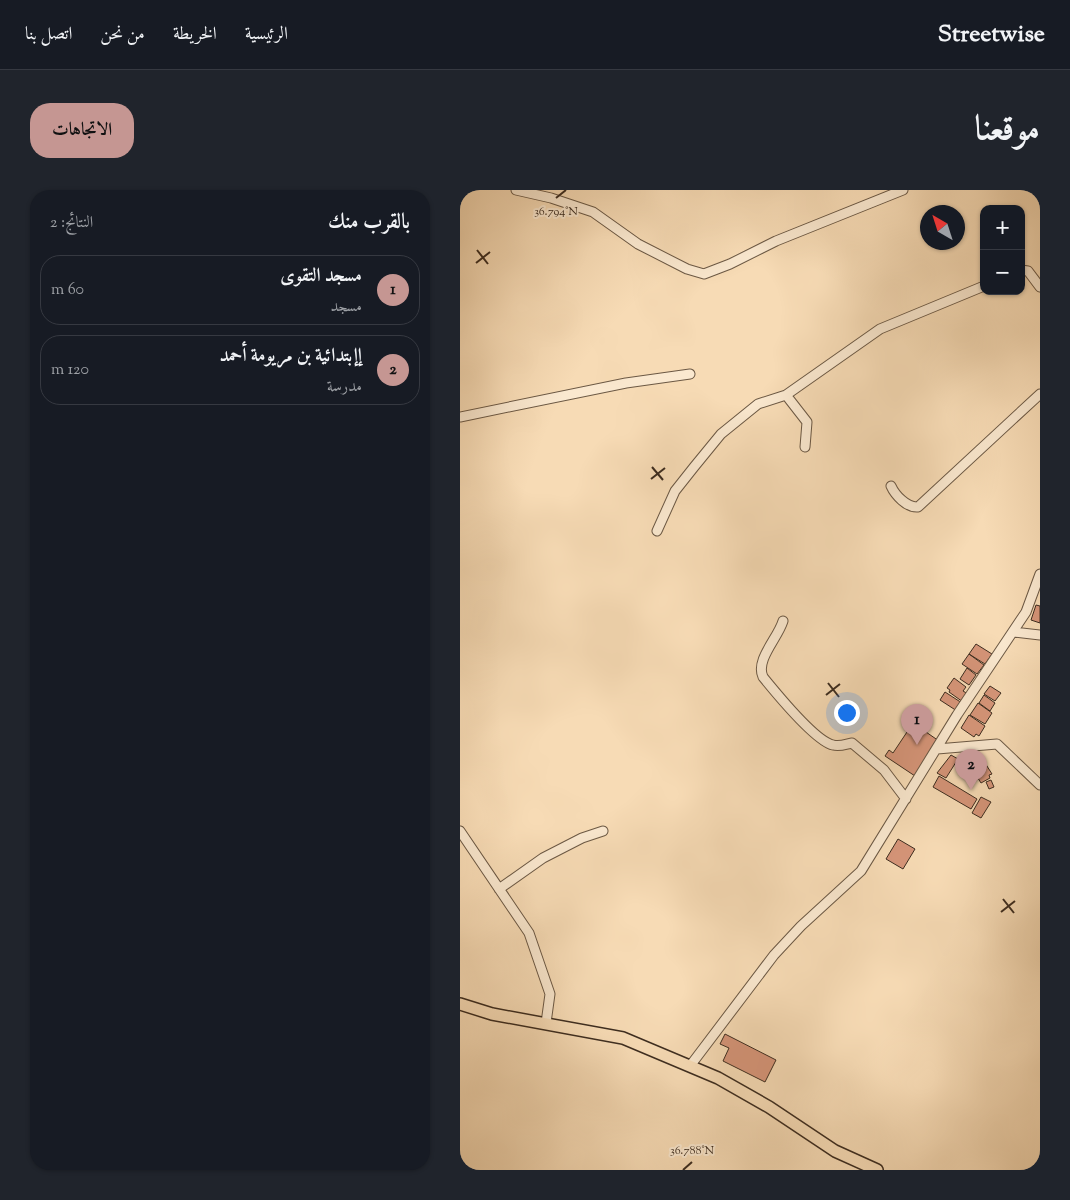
<!DOCTYPE html>
<html lang="ar">
<head>
<meta charset="utf-8">
<style>
  body { margin:0; font-family:"Sorts Mill Goudy",Amiri,serif; background:#20242c; color:#f1f3f6; direction:rtl }
  .controls { position:absolute; right:15px; top:15px; display:grid; overflow:hidden; border-radius:10px; box-shadow:0 1px 4px #0004 }
  .controls button { width:45px; height:45px; display:grid; place-items:center; padding:0; border:0; border-bottom:1px solid #363941; background:#171b24; color:#f1f3f6; font:25px sans-serif }
  .compass { position:absolute; left:460px; top:15px; width:45px; height:45px; border-radius:50%; background:#171b24; box-shadow:0 1px 4px #0004; rotate:321deg }
  .you { position:absolute; left:386px; top:522px; width:18px; height:18px; margin:-12px; border:4px solid #fff; border-radius:50%; background:#1a73e8; box-shadow:0 0 0 8px #1a73e833 }
  .badge { display:grid; place-items:center; width:32px; height:32px; border-radius:50%; background:#c59692; color:#111; font-size:16px; font-weight:700 }
  .pin { position:absolute; translate:-50% -41px; filter:drop-shadow(0 1px 2px #0008) }
  .pin::after { content:''; position:absolute; top:26px; width:18px; height:15px; background:inherit; clip-path:polygon(0 0,100% 0,50% 100%) }
  .list { margin:0; padding:0; list-style:none }
  h2 { display:flex; justify-content:space-between; align-items:center; height:65px; margin:0; padding:0 20px; font-size:21px }
  h2 small { font-size:16px; font-weight:400; color:#9ea1a6 }
  .list li { display:grid; grid-template-columns:32px 1fr auto; gap:15px; align-items:center; box-sizing:border-box; height:70px; margin:0 10px 10px; padding:0 10px; border:1px solid #363941; border-radius:20px }
  .list b { display:block; font-size:19px; white-space:nowrap }
  .list p { margin:0; font-size:16px; white-space:nowrap; color:#9ea1a6 }
  .list em { font-size:16px; font-style:normal; color:#9ea1a6 }
  .map { position:relative; flex:none; width:580px; height:980px; overflow:hidden; direction:ltr; border-radius:20px }
  header { display:flex; align-items:center; gap:30px; box-sizing:border-box; height:70px; padding:0 25px; background:#171b24; border-bottom:1px solid #363941 }
  header strong { font-size:24px }
  nav { display:flex; gap:28px; margin-inline-start:auto; font-size:18px }
  .intro { display:flex; align-items:center; justify-content:space-between; box-sizing:border-box; height:120px; padding:0 30px }
  h1 { margin:0; font-size:35px }
  .button { padding:12px 22px; border-radius:20px; background:#c59692; color:#111; font-size:18px; font-weight:700 }
  main { display:flex; gap:30px; padding:0 30px }
  aside { flex:1; background:#171b24; border-radius:20px; box-shadow:0 1px 4px #0004 }
  .map>svg:first-child { display:block }
  .building { fill:#d69579; stroke:#3c2c1f }
  .lines { fill:none; stroke-linecap:round; stroke-linejoin:round }
  .minor-casing { stroke:#6b5844; stroke-width:11 }
  .major-casing { stroke:#3c2c1f; stroke-width:14 }
  .minor { stroke:#fae8cf; stroke-width:9 }
  .major { stroke:#f7dbb5; stroke-width:11 }
  .ticks { fill:none; stroke:#3c2c1f; stroke-width:2 }
  .ticks-label { font-size:12px; text-anchor:middle; fill:#3c2c1f; stroke:#fae8cf; stroke-width:4; stroke-linejoin:round; paint-order:stroke }
</style>
</head>
<body>
<header>
<strong>Streetwise</strong>
<nav><a>الرئيسية</a><a>الخريطة</a><a>من نحن</a><a>اتصل بنا</a></nav>
</header>
<div class="intro"><h1>موقعنا</h1><a class="button">الاتجاهات</a></div>
<main>
<div class="map">
<svg width="580" height="980" viewBox="0 0 580 980">
  <rect width="100%" height="100%" fill="#f7dbb5"/>
  <filter id="stains"><feTurbulence type="fractalNoise" baseFrequency=".004" numOctaves="4"/><feColorMatrix values="0 0 0 0 .2 0 0 0 0 .09 0 0 0 0 .02 0 0 0 .5 -.17"/></filter>
  <radialGradient id="worn" r=".72"><stop offset=".6" stop-color="#630" stop-opacity="0"/><stop offset="1" stop-color="#630" stop-opacity=".3"/></radialGradient>
  <!-- building -->
  <path class="building" d="M576,415L580,416V433L571,430Z
    M516,454L532,464L525,474L509,464Z
    M509,464L524,475L517,484L502,474Z
    M507,478L516,485L509,495L500,489Z
    M494,488L506,497L503,501L508,504L503,512L489,502L490,500L487,498Z
    M530,496L541,503L535,511L524,504Z
    M485,502L502,513L497,521L480,510Z
    M524,505L535,513L530,521L519,513Z
    M518,513L532,523L525,534L510,525Z
    M509,525L525,536L519,546L516,544L514,547L501,538Z
    M453,533L479,551L455,586L425,566L429,560L433,563Z
    M514,559L518,565L511,569L506,560Z
    M491,565L498,569L486,588L477,583Z
    M520,565L532,584L529,585L530,588L521,593L508,572Z
    M479,586L517,609L511,619L473,597Z
    M531,590L534,597L529,599L526,592Z
    M521,607L531,612L521,628L512,623Z
    M438,649L455,659L443,679L426,669Z
    M265,844L316,870L305,892L263,871L269,858L260,854Z"/>
  <g class="lines">
    <defs>
      <path id="minor" d="M56,0L91,8L133,22L178,54L227,79L244,84L270,74L316,51L443,0
        M561,80L568,81L580,97
        M326,205L347,232L345,257
        M0,227L166,193L230,184
        M431,296C435,305 447,318 458,317L580,204
        M197,341L215,301L234,277L261,244L298,214L326,205L420,139L524,96
        M323,431C318,448 295,470 303,487C316,503 355,551 373,555C380,557 386,554 392,553L424,580L446,609
        M553,442L580,445
        M477,559L537,554L580,595
        M0,641L69,743L90,804L86,833
        M39,699L83,668L122,648L143,641
        M230,876L314,765L341,736L401,681L497,525L566,422L580,384"/>
      <path id="major" d="M0,814L32,824L163,848L258,888L309,917L375,961L417,980"/>
    </defs>
    <!-- minor casing -->
    <use href="#minor" class="minor-casing"/>
    <!-- major casing -->
    <use href="#major" class="major-casing"/>
    <!-- minor -->
    <use href="#minor" class="minor"/>
    <!-- major -->
    <use href="#major" class="major"/>
  </g>
  <!-- ticks -->
  <path class="ticks" d="M96,8L106,0M17,60L28,74M16,73L30,62M192,277L203,290M191,289L205,278M368,493L379,507M366,505L380,494M543,709L554,723M541,722L555,711M223,980L232,972"/>
  <g class="ticks-label">
    <text x="96" y="25">36.794°N</text>
    <text x="232" y="964">36.788°N</text>
  </g>
  <rect width="100%" height="100%" filter="url(#stains)"/>
  <rect width="100%" height="100%" fill="url(#worn)"/>
</svg>
<div class="controls">
<button>+</button>
<button>−</button>
</div>
<svg class="compass" viewBox="-18 -18 36 36"><path d="M0-13l5 13h-10z" fill="#e53935"/><path d="M0 13l5-13h-10z" fill="#9ea1a6"/></svg>
<div class="you"></div>
<div class="pin badge" style="left:457px;top:555px">1</div>
<div class="pin badge" style="left:511px;top:600px">2</div>
</div>
<aside>
<h2>بالقرب منك<small>النتائج: 2</small></h2>
<ul class="list">
<li><span class="badge">1</span><div><b>مسجد التقوى</b><p>مسجد</p></div><em>60 m</em></li>
<li><span class="badge">2</span><div><b>إإبتدائية بن مريومة أحمد</b><p>مدرسة</p></div><em>120 m</em></li>
</ul>
</aside>
</main>
</body>
</html>
